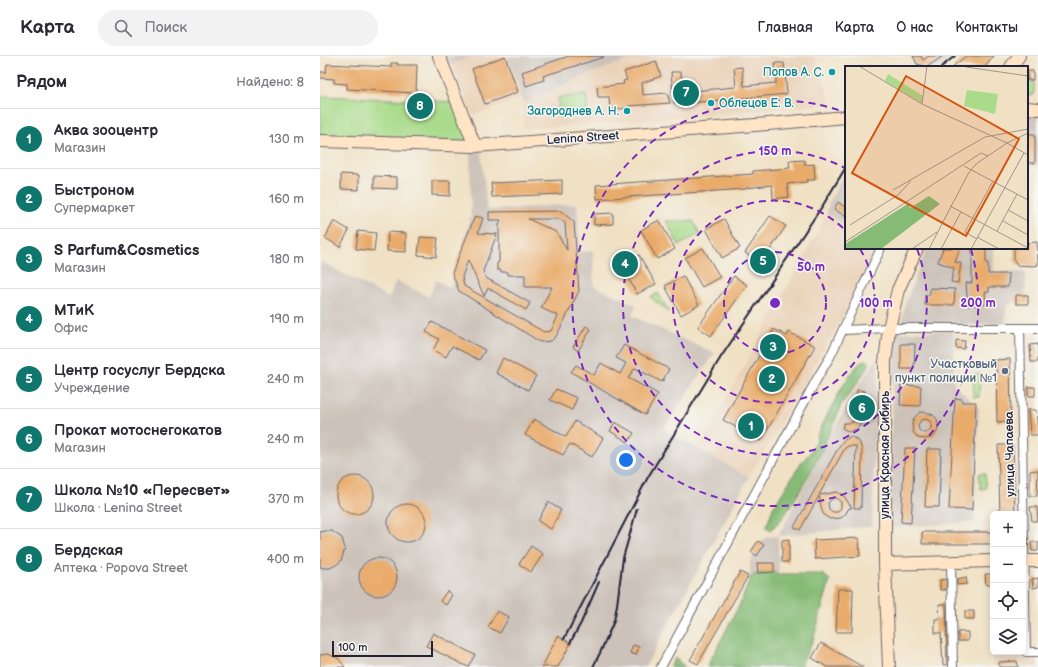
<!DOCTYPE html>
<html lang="ru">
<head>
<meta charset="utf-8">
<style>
  body { margin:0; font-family:"Balsamiq Sans",sans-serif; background:#f2f2f3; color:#2b2b33 }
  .controls { position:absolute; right:12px; bottom:12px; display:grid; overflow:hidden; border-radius:6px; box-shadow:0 2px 10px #0003 }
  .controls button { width:36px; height:36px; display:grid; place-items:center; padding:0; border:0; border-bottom:1px solid #e1e1e2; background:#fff; color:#2b2b33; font:20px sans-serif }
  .scale { position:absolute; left:12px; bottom:10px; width:101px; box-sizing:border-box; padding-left:4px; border:2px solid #22223b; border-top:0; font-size:11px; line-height:14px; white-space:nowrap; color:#22223b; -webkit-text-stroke:3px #f6f6f2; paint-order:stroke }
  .you { position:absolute; left:306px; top:404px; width:14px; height:14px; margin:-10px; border:3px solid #fff; border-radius:50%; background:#1a73e8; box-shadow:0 0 0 6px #1a73e833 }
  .badge { display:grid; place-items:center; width:26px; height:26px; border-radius:50%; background:#0f766e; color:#fff; font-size:13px; font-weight:700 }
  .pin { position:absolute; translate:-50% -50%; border:2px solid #fff; box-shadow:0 1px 4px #0006 }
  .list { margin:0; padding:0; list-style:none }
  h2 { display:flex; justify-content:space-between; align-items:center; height:52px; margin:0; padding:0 16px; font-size:17px }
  h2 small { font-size:13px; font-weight:400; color:#7c7c81 }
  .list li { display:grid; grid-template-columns:26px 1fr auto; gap:12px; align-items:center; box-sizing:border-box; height:60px; padding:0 16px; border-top:1px solid #e1e1e2 }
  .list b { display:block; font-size:15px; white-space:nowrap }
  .list p { margin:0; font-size:13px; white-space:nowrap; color:#7c7c81 }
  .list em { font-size:13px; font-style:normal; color:#7c7c81 }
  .icon { flex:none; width:22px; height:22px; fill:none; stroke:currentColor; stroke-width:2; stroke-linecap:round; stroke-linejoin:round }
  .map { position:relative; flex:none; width:718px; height:611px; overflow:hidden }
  header { display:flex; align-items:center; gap:24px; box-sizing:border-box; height:56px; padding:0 20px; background:#fff; border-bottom:1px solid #e1e1e2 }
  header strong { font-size:19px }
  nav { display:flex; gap:22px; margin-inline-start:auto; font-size:14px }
  .search { width:280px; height:36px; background:#f2f2f3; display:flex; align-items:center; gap:10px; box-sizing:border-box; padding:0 14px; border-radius:22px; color:#7c7c81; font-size:15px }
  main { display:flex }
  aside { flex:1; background:#fff }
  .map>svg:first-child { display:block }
  .built { fill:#ead2b8 }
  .industrial { fill:#ccc2b9 }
  .green { fill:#a9db8a; stroke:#667e62 }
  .forest { fill:#86bb76; stroke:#546e58 }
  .building { fill:#e9ab6b; fill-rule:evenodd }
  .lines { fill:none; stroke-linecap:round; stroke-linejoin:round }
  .street-casing { stroke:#6a656b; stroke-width:10 }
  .secondary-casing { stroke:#6a656b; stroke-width:14 }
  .street { stroke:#fff; stroke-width:8 }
  .secondary { stroke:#ffe4c6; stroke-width:12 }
  .rail { stroke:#22223b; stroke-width:2 }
  .ring { fill:none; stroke:#7b2cbf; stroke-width:2; stroke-dasharray:7 5 }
  .culture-dot { fill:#0f9aa8; stroke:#f6f6f2; stroke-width:1.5 }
  .service-dot { fill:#5c6f8a; stroke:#f6f6f2; stroke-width:1.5 }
  .labels { text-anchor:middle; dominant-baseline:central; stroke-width:3; stroke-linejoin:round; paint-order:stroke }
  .culture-label { font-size:12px; fill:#0d838f; stroke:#f6f6f2; text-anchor:end }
  .street-label { font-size:12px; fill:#22223b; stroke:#f6f6f2 }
  .service-label { font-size:12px; fill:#4e5e75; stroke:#f6f6f2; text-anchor:end }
  .inset-road { fill:none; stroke:#9e958d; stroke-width:1 }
  .view { fill:#d45411; fill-opacity:0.15; stroke:#d45411; stroke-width:2 }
  .inset-edge { fill:none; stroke:#22223b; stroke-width:2 }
  .centre { fill:#7b2cbf; stroke:#f6f6f2; stroke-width:2 }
  .ring-label { font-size:12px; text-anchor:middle; font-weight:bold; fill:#7b2cbf; stroke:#f6f6f2; stroke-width:3; stroke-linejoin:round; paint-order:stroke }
</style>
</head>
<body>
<header>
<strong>Карта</strong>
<div class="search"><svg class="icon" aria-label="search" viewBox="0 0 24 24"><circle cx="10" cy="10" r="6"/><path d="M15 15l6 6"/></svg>Поиск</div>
<nav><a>Главная</a><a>Карта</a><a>О нас</a><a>Контакты</a></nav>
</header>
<main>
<aside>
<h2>Рядом<small>Найдено: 8</small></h2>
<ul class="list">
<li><span class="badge">1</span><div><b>Аква зооцентр</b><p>Магазин</p></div><em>130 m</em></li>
<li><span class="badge">2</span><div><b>Быстроном</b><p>Супермаркет</p></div><em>160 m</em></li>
<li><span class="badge">3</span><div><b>S Parfum&amp;Cosmetics</b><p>Магазин</p></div><em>180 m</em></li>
<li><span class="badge">4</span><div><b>МТиК</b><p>Офис</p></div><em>190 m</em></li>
<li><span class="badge">5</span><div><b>Центр госуслуг Бердска</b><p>Учреждение</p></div><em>240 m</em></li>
<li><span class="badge">6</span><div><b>Прокат мотоснегокатов</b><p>Магазин</p></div><em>240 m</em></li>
<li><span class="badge">7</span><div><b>Школа №10 «Пересвет»</b><p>Школа · Lenina Street</p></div><em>370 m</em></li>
<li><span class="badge">8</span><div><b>Бердская</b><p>Аптека · Popova Street</p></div><em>400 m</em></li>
</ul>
</aside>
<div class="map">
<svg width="718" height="611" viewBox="0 0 718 611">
  <rect width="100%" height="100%" fill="#f6f6f2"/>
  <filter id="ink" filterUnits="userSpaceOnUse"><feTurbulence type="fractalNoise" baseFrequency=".025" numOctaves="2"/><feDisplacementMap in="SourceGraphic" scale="8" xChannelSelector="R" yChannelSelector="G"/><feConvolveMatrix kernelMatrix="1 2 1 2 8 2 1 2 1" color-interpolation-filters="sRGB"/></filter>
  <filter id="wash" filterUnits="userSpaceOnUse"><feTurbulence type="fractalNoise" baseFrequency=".012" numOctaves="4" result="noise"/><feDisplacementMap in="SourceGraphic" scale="16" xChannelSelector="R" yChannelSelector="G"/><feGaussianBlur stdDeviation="0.9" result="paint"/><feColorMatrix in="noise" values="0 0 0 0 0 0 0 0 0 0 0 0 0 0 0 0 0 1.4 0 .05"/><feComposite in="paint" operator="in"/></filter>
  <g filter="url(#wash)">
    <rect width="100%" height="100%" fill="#f0e1c4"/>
    <!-- built -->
    <path class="built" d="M152,0H188L202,41L152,60L132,9Z
      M319,0H495L511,48L276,68L204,72V46L269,18Z
      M507,158L526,169V192H563L429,421L379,393Z
      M718,600V611H674L673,601Z"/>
    <!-- industrial -->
    <path class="industrial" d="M124,0H152L132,9L127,6Z
      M188,0H319L269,18L204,46Z
      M591,0H633L619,11H595Z
      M707,58H718V109H708L707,135Z
      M161,95L167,154L257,148L260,196L273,195L274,230L316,249L312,260L395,297L343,373L429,421L325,611H0V205L69,242L76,225L109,241L116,224L130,232L151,160L150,96Z
      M526,115V169L507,158L509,147Z
      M607,192H674V216H706L705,238H696L695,244L686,251V268L582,269L585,248Z
      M633,275L634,329L659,352L654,466L569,472L574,276Z
      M558,301L552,470L458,480L459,520L430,522V506L436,494L443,483L448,481L458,480L533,338Z"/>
    <!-- green -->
    <path class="green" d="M707,25H714V39H707Z
      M266,39L268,58L239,61L238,42Z
      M0,40L134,46L149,86L0,80Z
      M346,165H373L380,178L359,189Z
      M338,237L349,256L330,241Z
      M654,318H660L659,341H653Z
      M665,417L666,432L661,433L659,418Z"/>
    <!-- forest -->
    <path class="forest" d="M546,304L549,306V309L534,332L522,347L510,377L504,388L503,393C492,412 467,464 450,474L446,472L453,452L481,407L490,397L496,387L497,380C505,365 531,306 546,304Z
      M454,516L459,520L463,518H502L510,524L493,584L480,611H387L422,544L430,522L436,518Z
      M355,602L365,611H350Z"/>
    <g id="blocks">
      <!-- building -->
      <path class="building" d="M185,0L198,36L165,48L152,13Z
        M249,0H283L284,1L223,20L224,24L206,30L202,16Z
        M593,0H601L603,4L609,0H623L607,11L597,8Z
        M646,0H674L665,11H632Z
        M336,5L341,20L322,27L323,39L347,37L350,47L308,50V52L290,54L289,41H278L277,31L304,28L303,25L307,24L304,16Z
        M71,7H78L77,9H97L96,37L27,33V28L14,27V23L0,22V16H6L7,8L71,11Z
        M455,7H464L467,38L368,47V46L354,47L351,16H361L362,36L416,31L414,12L422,11L424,30L456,27Z
        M707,15H713V24H707Z
        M93,45L107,46L106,55L92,54Z
        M707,78H715V107H707Z
        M485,104V109L494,108L495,124H486L487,126L467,128L469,141L453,143L452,129L426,132V133L277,143L276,129L433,118V115L470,112L469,105Z
        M21,118L39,119V134L21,133Z
        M54,120L77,121V133L54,132Z
        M242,124V138L172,141L171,127Z
        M112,125H130V140L112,139Z
        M518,146L526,152V161L514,153Z
        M241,155L254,166L259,235L237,279L231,285L220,286L139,235L132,217L155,160L163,162L158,177L177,178L163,215L166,222L210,247L206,254L168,232L164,240L148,204L142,221L144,230L224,276L231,275L238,260L221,252L232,231H205V219H188V216H181V214H177V207L179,206V168L181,164H169V156ZM208,163H240L245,167L247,194L236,176Z
        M293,157V168L274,169V158Z
        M450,160L466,170L441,207L425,197Z
        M404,163L420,192L402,202L386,173Z
        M339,164L355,193L337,203L321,174Z
        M14,165L29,174L20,191L5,182Z
        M38,175L56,177L54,195L36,193Z
        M68,176L86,177V196L67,195Z
        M100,181L118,182L116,201L98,199Z
        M717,186L718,209L714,210L696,209V206H694V192H707V187Z
        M383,192L400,221L382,231L365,202Z
        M623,192H640L635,206L641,207L638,227L631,226L634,212L618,206Z
        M652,192H666V207H668V218H689L688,231H669V236H665L666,248L648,250L646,227H652Z
        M319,199L336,228L317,238L301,209Z
        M363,220L379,249L361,259L345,230Z
        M414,220L427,229L391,280L378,271Z
        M610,232L635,233L634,249H605V239H610Z
        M696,239H708V248H696Z
        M112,266L165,294L159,304L132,290L126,301L113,294L119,283L106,276Z
        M266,270L271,273L258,295L253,291Z
        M454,273L467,280L469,276L495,290L441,385L403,364Z
        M636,284L645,285L644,293L636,292Z
        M581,288H595L594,313H581Z
        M718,288V306H711L710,289Z
        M304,289L349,313L342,326L315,312L308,322L338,338L325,359L251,316L256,309L274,319L281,307L300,318L306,307L296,302Z
        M183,302L216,320L208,334L176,317Z
        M690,303L691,365L677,366L676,304Z
        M581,329L601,330L600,350L580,349Z
        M708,331H715V340H708Z
        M236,333L257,342L252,354L230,344Z
        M537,334L545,335L543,364L538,372L529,376L522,372L524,367H529L533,366L536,362Z
        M635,342L642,343V346H656L652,454L629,453Z
        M708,354H716L718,379H710Z
        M600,356L608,357L613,359L617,363L618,368V374L615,379L611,382L606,383L598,382L593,376L592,367L594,362ZM606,363L611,366V372L608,376L602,377L599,374L598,369L601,364Z
        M214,363L246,381L255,365L283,382L272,401L250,388L243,399L205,379Z
        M295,366L314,377L308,386L290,375Z
        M531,380L536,384V381L541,389H540L542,393L541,452H534L536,390H528L525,392L499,439L517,436L524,440L532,452H529L525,459L521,462L510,463L505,460L502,455L499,440L480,474L474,471L520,389L523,385ZM516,442L521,446V452L518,456H513L509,453L508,447L512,443Z
        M678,389H693L695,458H680Z
        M585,392H595L591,467L581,466Z
        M607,393H621L619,451H605Z
        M718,414L717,440H710V415Z
        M16 439a19 19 0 1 1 38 0a19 19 0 1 1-38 0Z
        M228,446L241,454L231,473L218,465Z
        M68 467a19 19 0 1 1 38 0a19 19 0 1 1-38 0Z
        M710,451H717L718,465H712Z
        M6,475H12L22,482L25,493L21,505L16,509L10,512H4L0,511V476Z
        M602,476H673V488H602Z
        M539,482L540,500L495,503L494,484Z
        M469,483V506H462V484Z
        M438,485L444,489L437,500L431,496Z
        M711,486H718V495H712Z
        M211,490L223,498L211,516L199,508Z
        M39 521a19 19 0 1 1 38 0a19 19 0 1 1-38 0Z
        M437,507H454V516L438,517Z
        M420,516L428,520L378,608L370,604Z
        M665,518H673V528L666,529Z
        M646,521L647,528L637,529V523Z
        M718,522V531L713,532L712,523Z
        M626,523V534H620V524Z
        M518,533H533L532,576H516Z
        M127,535L132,539L126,549L120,545Z
        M619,548H626L627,609H623L621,577H615V563H620Z
        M177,555L189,561L180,577L168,571Z
        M645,555H654V563H645Z
        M638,576H648V585H638Z
        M113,577L155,599L148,611L106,590Z
        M238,580L251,587L238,611H222Z
        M501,587L543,611H507L492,602Z
        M313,589L319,591L316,599L310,597Z
        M7,598L18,602L25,611H0V599Z
        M697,605L698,611H679V606Z"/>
    </g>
  </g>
  <g filter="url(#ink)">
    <use href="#blocks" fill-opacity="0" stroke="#6a656b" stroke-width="1"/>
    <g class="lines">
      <defs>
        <path id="street" d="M700,272L706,596H718
          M523,274L569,272H718
          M631,506L633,611
          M341,611L499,319L510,301L561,192"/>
        <path id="secondary" d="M119,0L155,90
          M691,11L699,0
          M707,52L718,53
          M0,85L155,90L436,69L526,61
          M703,505H718
          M565,508L673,505
          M569,611L565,508V306L569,272L578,234L597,192"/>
      </defs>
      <!-- street casing -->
      <use href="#street" class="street-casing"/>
      <!-- secondary casing -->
      <use href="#secondary" class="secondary-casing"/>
      <!-- street -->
      <use href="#street" class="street"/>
      <!-- secondary -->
      <use href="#secondary" class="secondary"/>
      <!-- rail -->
      <path class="rail" d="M621,11L635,0
        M244,583L328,421L401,301L503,149L526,111
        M250,587L261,567L279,526
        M273,611L280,597L294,565L297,549L303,502L317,453"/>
    </g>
  </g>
  <!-- distance rings -->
  <g class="ring">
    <circle cx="455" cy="247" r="51"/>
    <path d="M540 193A101 101 0 1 1 526 175"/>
    <path d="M597 193A152 152 0 1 1 525 112"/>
    <path d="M651 193A203 203 0 1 1 524 56"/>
  </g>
  <!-- markers -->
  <g class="culture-dot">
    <circle cx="512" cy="16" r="4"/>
    <circle cx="391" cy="47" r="4"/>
    <circle cx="307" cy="55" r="4"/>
  </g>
  <circle class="service-dot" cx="685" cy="315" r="4"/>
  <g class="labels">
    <!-- culture labels -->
    <g class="culture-label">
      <text x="504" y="16">Попов А. С.</text>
      <text x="399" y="47" text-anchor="start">Облецов Е. В.</text>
      <text x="299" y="55">Загороднев А. Н.</text>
    </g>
    <!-- street labels -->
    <g class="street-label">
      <text transform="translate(263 82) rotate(-4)">Lenina Street</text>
      <text transform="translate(690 398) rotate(-91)">улица Чапаева</text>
      <text transform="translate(565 399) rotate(-90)">улица Красная Сибирь</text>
    </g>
    <!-- service labels -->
    <g class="service-label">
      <text x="677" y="308">Участковый<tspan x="677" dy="14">пункт полиции №1</tspan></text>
    </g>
  </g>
  <!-- overview -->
  <g transform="translate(525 10)">
    <rect width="183" height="183" fill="#f0e1c4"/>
    <path d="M43,8L78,30L77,37L40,15ZM122,24L153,28L150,48L119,40Z" fill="#a9db8a"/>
    <path d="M84,130L95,138L36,183H0V178L64,137L65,142Z" fill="#86bb76"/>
    <path class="inset-road" d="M14,0L77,38L162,77L183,67M121,1L183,10M77,38L82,0M119,100L183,134M48,124L140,71L183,63M105,140L183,182M163,144L183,155M158,155L183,169M5,159L53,129L66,115M152,165L172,128M132,171L154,183M132,173L120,166L148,115M0,176L136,87L143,90M67,183L92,166M84,183L123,108L131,98L162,77L183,89M96,183L116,146M126,183L179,87"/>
    <path class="view" d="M61,10L174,73L121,170L7,107Z"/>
    <rect width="183" height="183" class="inset-edge"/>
  </g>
  <circle cx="455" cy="247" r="6" class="centre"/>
  <g class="ring-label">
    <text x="455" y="99">150 m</text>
    <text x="491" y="215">50 m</text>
    <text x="556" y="251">100 m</text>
    <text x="658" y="251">200 m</text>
  </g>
</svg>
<div class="controls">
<button>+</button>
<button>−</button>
<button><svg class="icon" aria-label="locate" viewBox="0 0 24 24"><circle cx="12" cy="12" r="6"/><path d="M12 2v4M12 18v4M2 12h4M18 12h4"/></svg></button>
<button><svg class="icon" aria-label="layers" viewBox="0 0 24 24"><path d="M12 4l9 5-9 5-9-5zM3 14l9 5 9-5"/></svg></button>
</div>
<div class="scale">100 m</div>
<div class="you"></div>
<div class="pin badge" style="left:431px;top:370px">1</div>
<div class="pin badge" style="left:452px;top:323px">2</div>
<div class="pin badge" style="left:453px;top:291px">3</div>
<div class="pin badge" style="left:305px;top:208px">4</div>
<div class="pin badge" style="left:443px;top:205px">5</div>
<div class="pin badge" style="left:542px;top:352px">6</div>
<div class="pin badge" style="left:366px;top:37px">7</div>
<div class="pin badge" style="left:100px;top:50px">8</div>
</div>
</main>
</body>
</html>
